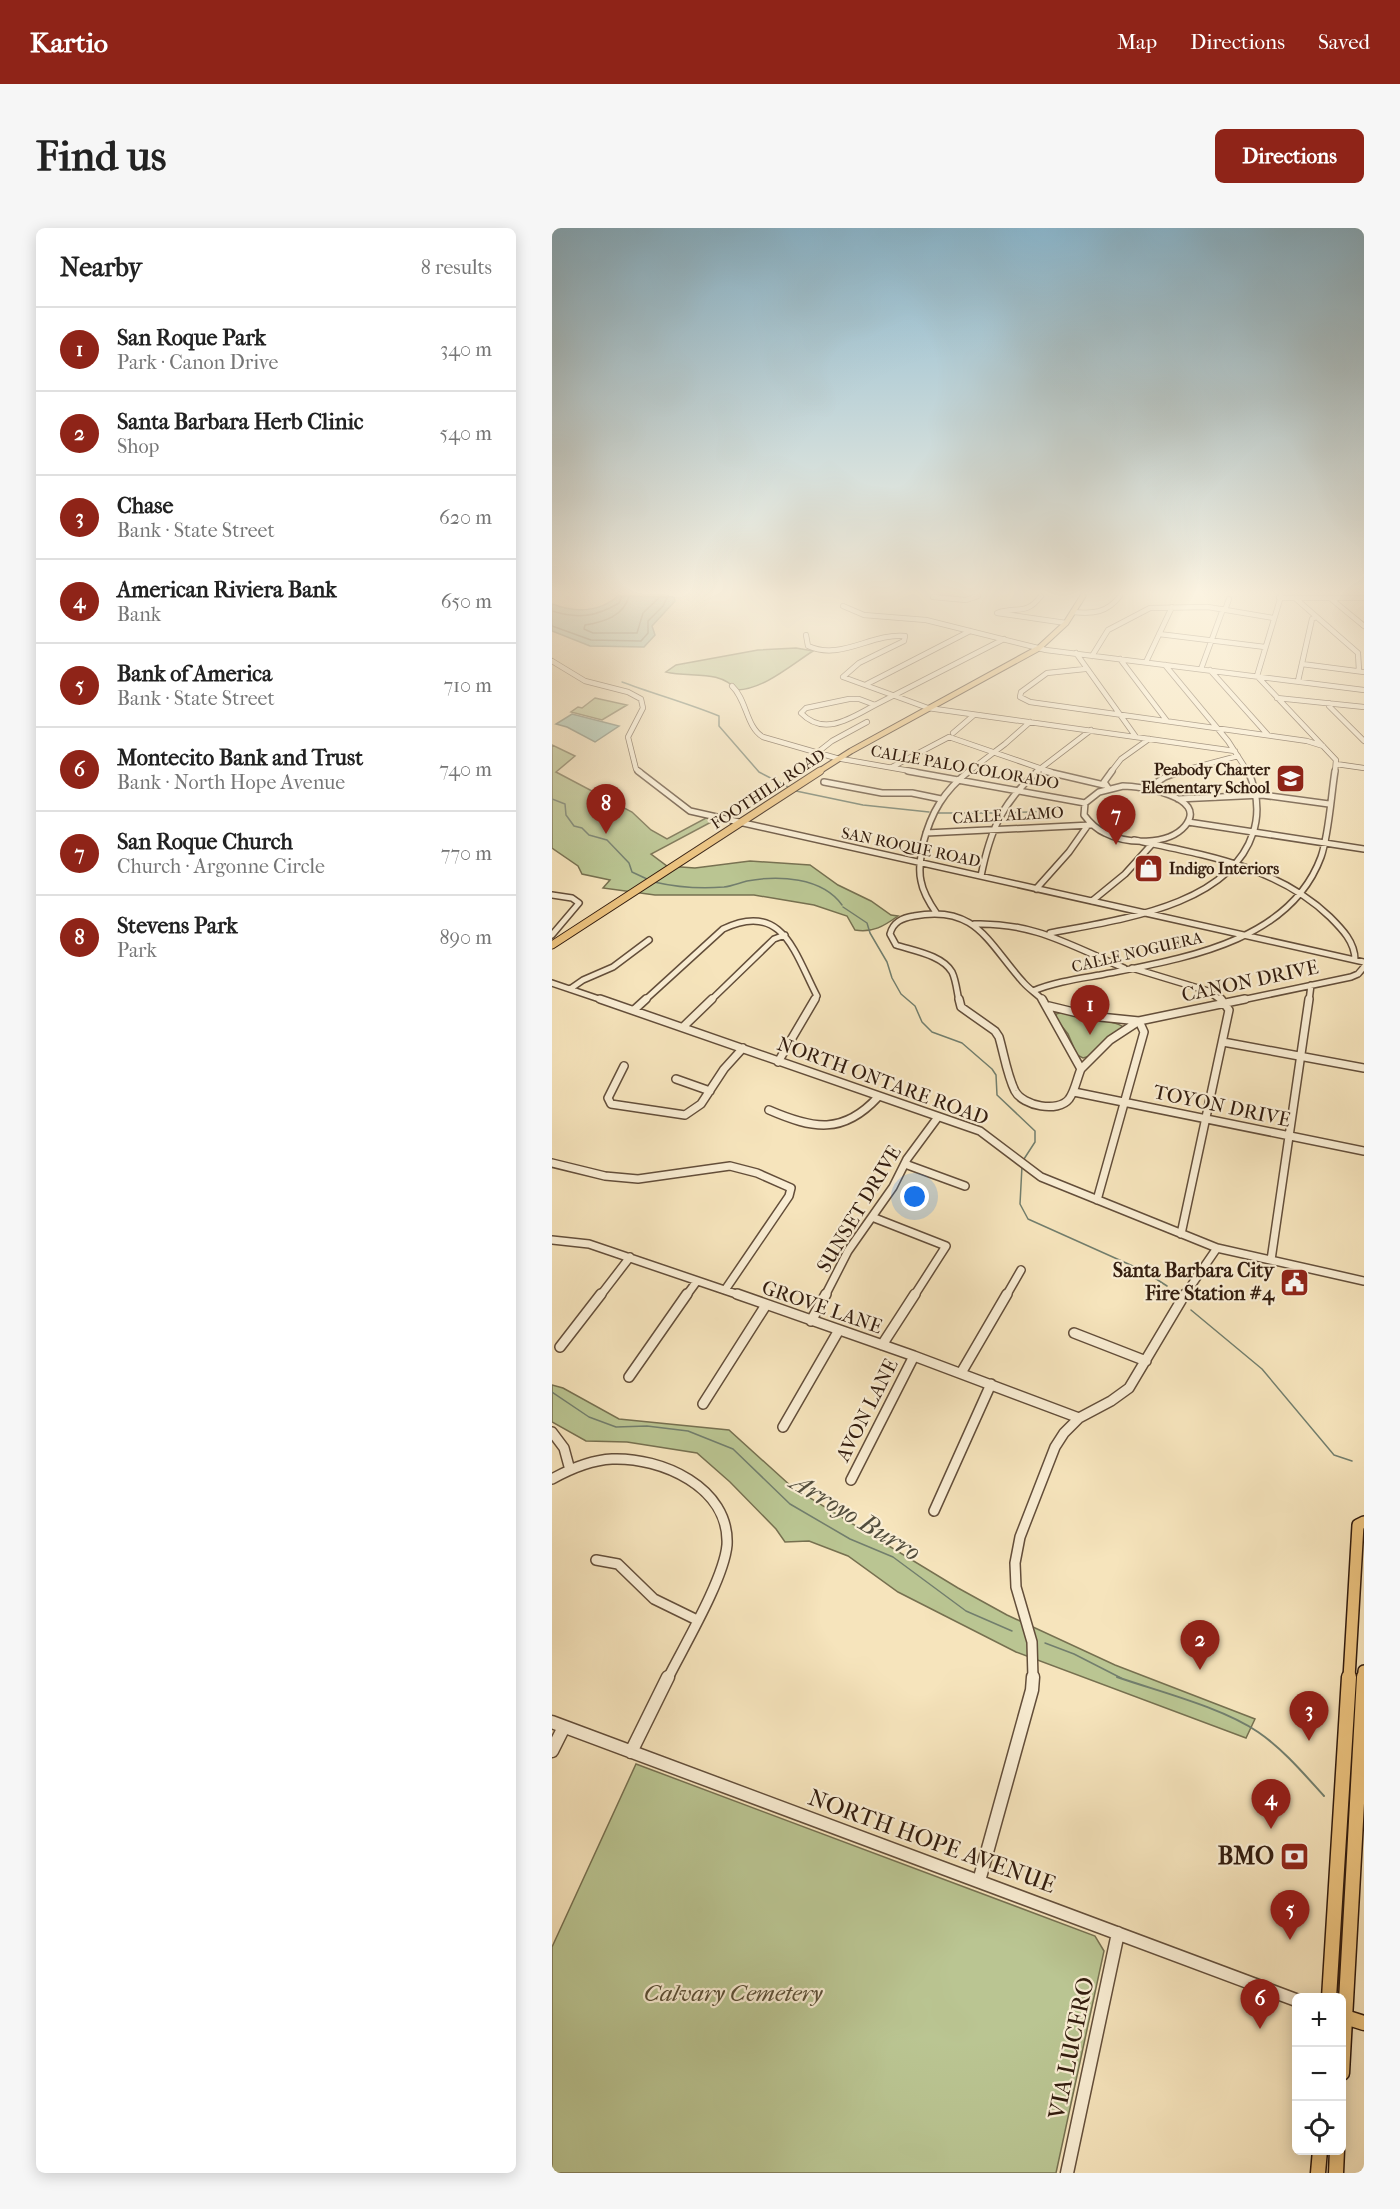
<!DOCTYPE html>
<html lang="en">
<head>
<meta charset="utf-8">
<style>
  body { margin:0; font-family:"IM FELL French Canon",serif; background:#f6f6f6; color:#222 }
  .controls { position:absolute; right:18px; bottom:18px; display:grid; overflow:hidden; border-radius:9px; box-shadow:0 3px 15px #0003 }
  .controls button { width:54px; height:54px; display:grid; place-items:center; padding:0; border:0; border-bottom:2px solid #e0e0e0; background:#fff; color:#222; font:30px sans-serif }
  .you { position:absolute; left:363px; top:969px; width:21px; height:21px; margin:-15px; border:4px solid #fff; border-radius:50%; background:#1a73e8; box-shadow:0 0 0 9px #1a73e833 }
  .badge { display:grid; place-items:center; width:39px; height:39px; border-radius:50%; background:#8f2418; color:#fff; font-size:20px; font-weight:700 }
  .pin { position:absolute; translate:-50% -50px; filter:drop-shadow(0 2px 3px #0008) }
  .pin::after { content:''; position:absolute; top:32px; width:21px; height:18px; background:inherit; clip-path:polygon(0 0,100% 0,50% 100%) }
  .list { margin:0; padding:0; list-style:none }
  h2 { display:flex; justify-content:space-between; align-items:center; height:78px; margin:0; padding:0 24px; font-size:26px }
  h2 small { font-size:20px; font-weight:400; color:#767676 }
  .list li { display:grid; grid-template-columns:39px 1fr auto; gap:18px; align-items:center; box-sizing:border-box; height:84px; padding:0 24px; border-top:2px solid #e0e0e0 }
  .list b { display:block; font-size:22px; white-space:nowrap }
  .list p { margin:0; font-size:20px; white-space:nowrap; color:#767676 }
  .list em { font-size:20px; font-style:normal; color:#767676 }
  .icon { flex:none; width:33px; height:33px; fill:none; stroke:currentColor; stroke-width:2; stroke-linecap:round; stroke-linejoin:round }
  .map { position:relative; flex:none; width:812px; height:1945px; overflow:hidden; border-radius:9px }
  header { display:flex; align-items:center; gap:36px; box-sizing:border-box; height:84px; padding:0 30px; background:#8f2418; color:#fff }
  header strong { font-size:28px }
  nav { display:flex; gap:33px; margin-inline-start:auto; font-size:21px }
  .intro { display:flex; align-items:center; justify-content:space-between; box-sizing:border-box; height:144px; padding:0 36px }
  h1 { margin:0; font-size:42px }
  .button { padding:15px 27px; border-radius:9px; background:#8f2418; color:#fff; font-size:21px; font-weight:700 }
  main { display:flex; gap:36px; padding:0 36px }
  aside { flex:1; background:#fff; border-radius:9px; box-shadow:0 3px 15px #0003 }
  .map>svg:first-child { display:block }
  .green { fill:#bac592; stroke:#767050; stroke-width:1.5 }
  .water { fill:#9dbfac; stroke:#727e6d; stroke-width:1.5 }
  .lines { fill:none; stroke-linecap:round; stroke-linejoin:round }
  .shore { stroke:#686e5d; stroke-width:1.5 }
  .stream-far1 { stroke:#727e6d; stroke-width:1.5 }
  .stream { stroke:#727e6d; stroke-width:2 }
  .minor-far4-casing { stroke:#634e3a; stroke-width:6 }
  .minor-far3-casing { stroke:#634e3a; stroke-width:8 }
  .minor-far2-casing { stroke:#634e3a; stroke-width:10 }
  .minor-far1-casing { stroke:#634e3a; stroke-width:12 }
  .minor-casing { stroke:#634e3a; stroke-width:15 }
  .major-far3-casing { stroke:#321c0e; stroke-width:7 }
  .major-far2-casing { stroke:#321c0e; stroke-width:9 }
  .major-far1-casing { stroke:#321c0e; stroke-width:14 }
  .major-casing { stroke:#321c0e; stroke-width:17 }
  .minor-far4 { stroke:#f9edd3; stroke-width:4.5 }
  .minor-far3 { stroke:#f9edd3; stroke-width:5 }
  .minor-far2 { stroke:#f9edd3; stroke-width:7 }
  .minor-far1 { stroke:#f9edd3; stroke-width:9 }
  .minor { stroke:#f9edd3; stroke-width:12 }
  .major-far3 { stroke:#ebc27e; stroke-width:5 }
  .major-far2 { stroke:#ebc27e; stroke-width:7 }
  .major-far1 { stroke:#ebc27e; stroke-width:11 }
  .major { stroke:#ebc27e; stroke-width:14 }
  .labels { text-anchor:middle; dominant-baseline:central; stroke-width:4.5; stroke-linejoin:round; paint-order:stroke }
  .far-street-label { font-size:16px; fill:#321c0e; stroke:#f9edd3 }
  .far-poi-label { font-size:16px; font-weight:bold; fill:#321c0e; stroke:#f9edd3; text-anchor:end }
  .street-label { font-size:20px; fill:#321c0e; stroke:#f9edd3 }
  .poi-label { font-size:20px; font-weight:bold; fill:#321c0e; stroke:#f9edd3; text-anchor:end }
  .near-street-label { font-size:24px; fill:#321c0e; stroke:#f9edd3 }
  .near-poi-label { font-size:24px; font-weight:bold; fill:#321c0e; stroke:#f9edd3; text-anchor:end }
  .near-park-label { font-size:24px; font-style:italic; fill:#5b4f36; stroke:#f9edd3 }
  .near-water-label { font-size:26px; font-style:italic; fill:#524d3d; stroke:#f9edd3 }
</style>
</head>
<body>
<header>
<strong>Kartio</strong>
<nav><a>Map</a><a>Directions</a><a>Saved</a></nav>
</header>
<div class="intro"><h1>Find us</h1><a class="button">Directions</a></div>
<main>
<aside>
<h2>Nearby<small>8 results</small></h2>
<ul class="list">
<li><span class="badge">1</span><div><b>San Roque Park</b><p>Park · Canon Drive</p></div><em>340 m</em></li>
<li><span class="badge">2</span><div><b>Santa Barbara Herb Clinic</b><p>Shop</p></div><em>540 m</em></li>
<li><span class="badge">3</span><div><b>Chase</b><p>Bank · State Street</p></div><em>620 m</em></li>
<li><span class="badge">4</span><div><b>American Riviera Bank</b><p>Bank</p></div><em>650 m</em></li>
<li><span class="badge">5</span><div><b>Bank of America</b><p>Bank · State Street</p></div><em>710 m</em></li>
<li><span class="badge">6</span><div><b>Montecito Bank and Trust</b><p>Bank · North Hope Avenue</p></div><em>740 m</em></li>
<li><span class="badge">7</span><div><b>San Roque Church</b><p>Church · Argonne Circle</p></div><em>770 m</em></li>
<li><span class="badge">8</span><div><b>Stevens Park</b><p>Park</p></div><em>890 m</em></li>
</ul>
</aside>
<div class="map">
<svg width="812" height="1945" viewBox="0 0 812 1945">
  <rect width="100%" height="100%" fill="#f6e4bc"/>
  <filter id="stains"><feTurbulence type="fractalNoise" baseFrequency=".00333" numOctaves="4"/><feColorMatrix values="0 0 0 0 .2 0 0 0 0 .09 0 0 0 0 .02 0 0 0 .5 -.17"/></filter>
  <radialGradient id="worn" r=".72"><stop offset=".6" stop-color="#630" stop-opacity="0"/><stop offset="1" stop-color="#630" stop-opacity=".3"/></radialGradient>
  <!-- green -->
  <path class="green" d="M244,420L261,423C239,437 212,461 185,462C166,441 139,450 114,444L124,437L206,422Z
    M43,470L75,477L50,492L19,484L26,479L30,480Z
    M0,517L23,528L4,544L80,584L99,602L115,611L154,590L163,592L99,626L115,638L143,640L198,633L258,637L286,657L319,673L339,687L346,688C332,698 321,705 303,702L295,688L262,677L202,667H103L51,660L58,652L30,646L26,638L0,620Z
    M511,784C522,787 567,793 571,799L538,828L531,830L525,827L516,806L504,791V786Z
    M0,1157L11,1160L67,1191L177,1202L240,1259L406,1360L455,1387L563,1437L703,1491L694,1510L464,1424L346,1364L296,1328L257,1313L233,1314L224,1301L178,1254L145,1225L75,1214L34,1213L0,1194Z
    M84,1536L543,1708L552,1723L504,1945H0V1719Z"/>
  <!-- water -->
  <path class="water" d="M66,368L122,369L123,373L100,398L103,407L92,419L38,418L0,403V376C24,385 46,385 66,368Z
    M20,486L67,498L43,514L15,499L4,496Z"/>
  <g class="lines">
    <!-- shore -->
    <path class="shore" d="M77,368C72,388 52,394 33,397L32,401L41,405H85L91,385L109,368
      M0,383C25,391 44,389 67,375L70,368
      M0,398L39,412L89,413L96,405V393L111,378L116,368"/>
    <!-- stream-far1 -->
    <path class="stream-far1" d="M70,454C102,466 135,475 167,488V498L207,544L238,560
      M244,563L311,577L377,584
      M0,571L13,576L14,587L22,598L30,600L37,607L55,612L77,635L80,644L95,651
      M384,585H446
      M454,585L500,583
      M102,654C124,659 149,661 172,659C180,658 187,655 195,653C226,647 270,649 290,677
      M291,679L315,695L318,705L335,734L340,750L349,766L363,778L370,794L380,804L410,815L440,841L444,847L445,867L483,903V914L472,931
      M470,938L468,976L476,991L592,1043L615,1058
      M639,1082L710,1141L782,1227L800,1233
      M0,1164L37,1189L64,1199L95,1198L136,1203L181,1221L238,1276L298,1311L341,1329L414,1383L460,1403
      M493,1415L522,1426L569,1450"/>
    <!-- stream -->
    <path class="stream" d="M565,1449C608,1464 669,1479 706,1504C731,1521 752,1546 772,1568"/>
    <defs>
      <path id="minor-far4" d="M489,368C474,388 465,378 445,385L514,395
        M729,368L705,448L784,532L783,544
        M381,369L414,372L426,368
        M727,370H812
        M743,370L806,425L807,443
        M778,370L812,398
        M291,378L312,387L374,392L494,422L812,462
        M673,382L677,371
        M521,384C541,386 555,385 568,368
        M607,406L713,419
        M254,407L256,418C289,433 319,405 353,408L352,413L307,435L291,449L376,480L683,523
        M524,425L584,509
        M540,428L556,402L598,380L656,379L721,390
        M568,431L615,493
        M0,433L33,453L76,464L89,471L91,480L76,509L84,541L88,544
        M594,434L620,379
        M750,436L812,444
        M613,437L676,513L696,544
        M533,441L495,445L469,464L468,469L478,474L755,513L771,518
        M649,441L671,381
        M658,442L716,507
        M746,453L760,391L764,389
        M315,456L418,403
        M180,458C195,472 194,499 211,509L284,530L364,544
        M725,470L812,479
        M297,471H307L323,477C299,490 272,509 249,485L254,480Z
        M777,475V478L812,513
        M323,477L452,411
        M401,505L422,487
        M266,524L280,513L315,494
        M784,536L812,540
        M340,539L397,509L499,544
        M416,544L453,516L478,494
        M484,544L539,502
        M559,544L569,531L597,511
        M625,544L686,528"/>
      <path id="minor-far3" d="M86,543L138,583L812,734
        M356,543L533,575
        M492,543L552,557
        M272,554L330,565H360L389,571
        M571,558C586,558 658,568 633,598C616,618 574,616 553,605C544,601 538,595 532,587L533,575L547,564Z
        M556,560L552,554L560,543
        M596,560L613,549L629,543
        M626,571L710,567L777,576
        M636,594L812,621
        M374,605L539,597
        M582,612C652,627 725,638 778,689C790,701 803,714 803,732
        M429,648C438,603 450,574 486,543
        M484,661L517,624L536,597
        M0,667L20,670L27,675L0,707
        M540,673L573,646L601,615
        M385,686C378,676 371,665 369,653C366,641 369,628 371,616C379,584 392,563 417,543
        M422,696C482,694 519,718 572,740
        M498,705C564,692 677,679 701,605C708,584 705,563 696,543
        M580,740L656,763L670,773
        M0,755L53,773
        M18,761L31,752L61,739L97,712
        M481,763C503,754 525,751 548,747C627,731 737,716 769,629C777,606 779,568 783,543
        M92,773L171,701C231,672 243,726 265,768L262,773
        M158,773L222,711L233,707
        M407,773C405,764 404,752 400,744C390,727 362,723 344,717L338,706C341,694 350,690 362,688C424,676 436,715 471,754C477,761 485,766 492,773
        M685,773L799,749L806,746L812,739
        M757,773L759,757"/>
      <path id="minor-far2" d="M48,771L428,903L489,949L665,1020L812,1053
        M407,771L409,779L443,803L447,809C452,826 455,847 463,863C471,878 506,885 517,871C523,863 525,850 529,841
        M490,771L529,841
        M497,778L538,788L587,793L592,804L545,972
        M82,782L94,771
        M131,799L160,771
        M671,814L812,840
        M226,834L263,771
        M72,838L56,870L59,876L133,887L149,876L172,841L191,820
        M529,841L558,812L587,793L693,771
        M124,851L158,863
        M522,864L812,923
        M217,882C261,901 291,907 326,869
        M0,935L53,948L86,951L178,938L205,945L239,960L237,968L173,1062
        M353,936L413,958
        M320,989L394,1018L362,1068
        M629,1006L677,782L669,771
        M0,1012L37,1016L190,1068
        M719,1032L757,771
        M48,1068L78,1029
        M134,1068L145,1053
        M273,1068L296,1023L341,959L355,931L386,889
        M454,1068L469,1042
        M632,1068L665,1020"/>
      <path id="minor-far1" d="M185,1066L362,1128L527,1190
        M259,1093L274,1066
        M522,1105L594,1133
        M330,1117L363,1066
        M8,1119L49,1066
        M409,1145L455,1066
        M77,1149L135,1066
        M151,1176L214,1077
        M231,1199L287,1102
        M0,1204L12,1220L18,1242
        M0,1251C18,1241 39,1232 60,1231C109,1229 178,1259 175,1317C172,1351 132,1418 116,1450
        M299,1252L362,1128
        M382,1283L439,1156
        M44,1332L66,1336L102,1371L145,1392
        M481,1450L480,1414L464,1359L463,1335L468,1309L503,1219L512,1205L527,1190L559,1173L577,1160L633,1066"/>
      <path id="minor" d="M0,1494L744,1772
        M0,1523L12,1499
        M79,1524L116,1449
        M427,1653L480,1462L481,1449
        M515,1945L566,1705"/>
      <path id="major-far3" d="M266,544L299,523L487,420L514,395L531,368"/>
      <path id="major-far2" d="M0,717L268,543"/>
      <path id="major-far1" d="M797,1450L806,1297L812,1294
        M812,1450V1443"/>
      <path id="major" d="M777,1770L797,1449
        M790,1788L812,1795
        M790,1845L812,1449
        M766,1945L768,1922
        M784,1945L785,1922"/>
    </defs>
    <!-- minor-far4 casing -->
    <use href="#minor-far4" class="minor-far4-casing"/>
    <!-- minor-far3 casing -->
    <use href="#minor-far3" class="minor-far3-casing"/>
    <!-- minor-far2 casing -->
    <use href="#minor-far2" class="minor-far2-casing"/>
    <!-- minor-far1 casing -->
    <use href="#minor-far1" class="minor-far1-casing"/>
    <!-- minor casing -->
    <use href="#minor" class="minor-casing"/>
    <!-- major-far3 casing -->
    <use href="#major-far3" class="major-far3-casing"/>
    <!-- major-far2 casing -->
    <use href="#major-far2" class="major-far2-casing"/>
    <!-- major-far1 casing -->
    <use href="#major-far1" class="major-far1-casing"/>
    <!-- major casing -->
    <use href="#major" class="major-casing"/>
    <!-- minor-far4 -->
    <use href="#minor-far4" class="minor-far4"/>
    <!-- minor-far3 -->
    <use href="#minor-far3" class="minor-far3"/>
    <!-- minor-far2 -->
    <use href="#minor-far2" class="minor-far2"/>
    <!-- minor-far1 -->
    <use href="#minor-far1" class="minor-far1"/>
    <!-- minor -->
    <use href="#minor" class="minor"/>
    <!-- major-far3 -->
    <use href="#major-far3" class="major-far3"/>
    <!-- major-far2 -->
    <use href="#major-far2" class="major-far2"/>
    <!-- major-far1 -->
    <use href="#major-far1" class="major-far1"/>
    <!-- major -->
    <use href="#major" class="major"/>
  </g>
  <!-- sky -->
  <linearGradient id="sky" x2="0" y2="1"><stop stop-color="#8ab8d0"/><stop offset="0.57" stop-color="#fbf3e1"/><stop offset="1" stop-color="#fbf3e1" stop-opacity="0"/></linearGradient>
  <rect width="812" height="640" fill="url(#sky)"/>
  <!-- icons -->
  <defs>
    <symbol id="school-square" viewBox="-11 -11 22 22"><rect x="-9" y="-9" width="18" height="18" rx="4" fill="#8f2418" stroke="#f9edd3"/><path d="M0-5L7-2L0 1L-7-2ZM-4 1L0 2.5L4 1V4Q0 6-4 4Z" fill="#fff"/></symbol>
    <symbol id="shop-square" viewBox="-11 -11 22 22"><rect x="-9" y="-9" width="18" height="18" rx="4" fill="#8f2418" stroke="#f9edd3"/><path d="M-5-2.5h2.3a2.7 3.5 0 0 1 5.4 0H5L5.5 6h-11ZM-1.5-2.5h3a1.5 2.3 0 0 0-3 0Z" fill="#fff"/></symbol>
    <symbol id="civic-square" viewBox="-11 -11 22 22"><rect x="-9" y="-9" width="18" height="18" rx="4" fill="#8f2418" stroke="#f9edd3"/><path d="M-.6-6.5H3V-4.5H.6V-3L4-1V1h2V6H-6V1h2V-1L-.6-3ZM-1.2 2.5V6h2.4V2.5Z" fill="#fff"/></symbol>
    <symbol id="bank-square" viewBox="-11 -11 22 22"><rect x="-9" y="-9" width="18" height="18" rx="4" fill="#8f2418" stroke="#f9edd3"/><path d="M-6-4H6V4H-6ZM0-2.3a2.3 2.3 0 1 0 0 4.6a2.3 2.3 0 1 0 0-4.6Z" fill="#fff"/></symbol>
  </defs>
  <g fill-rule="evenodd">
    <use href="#school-square" x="722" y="534" width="33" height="33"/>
    <use href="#shop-square" x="580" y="624" width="33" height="33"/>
    <use href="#civic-square" x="726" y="1038" width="33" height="33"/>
    <use href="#bank-square" x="726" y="1612" width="33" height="33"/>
  </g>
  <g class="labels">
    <!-- far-street labels -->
    <g class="far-street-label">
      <text transform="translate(413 539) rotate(10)">CALLE PALO COLORADO</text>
      <text transform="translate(216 561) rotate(-33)">FOOTHILL ROAD</text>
      <text transform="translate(456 587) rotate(-3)">CALLE ALAMO</text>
      <text transform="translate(359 619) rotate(12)">SAN ROQUE ROAD</text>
      <text transform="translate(585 724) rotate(-13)">CALLE NOGUERA</text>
    </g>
    <!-- far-poi labels -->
    <g class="far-poi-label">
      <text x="718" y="541">Peabody Charter<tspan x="718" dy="18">Elementary School</tspan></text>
      <text x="617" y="640" text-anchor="start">Indigo Interiors</text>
    </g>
    <!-- street labels -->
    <g class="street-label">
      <text transform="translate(698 753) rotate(-12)">CANON DRIVE</text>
      <text transform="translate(331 853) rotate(20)">NORTH ONTARE ROAD</text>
      <text transform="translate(670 878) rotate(12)">TOYON DRIVE</text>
      <text transform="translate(307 981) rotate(-59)">SUNSET DRIVE</text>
      <text transform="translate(270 1079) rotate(19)">GROVE LANE</text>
      <text transform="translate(315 1182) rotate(-63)">AVON LANE</text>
    </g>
    <!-- poi labels -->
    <g class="poi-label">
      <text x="722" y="1042">Santa Barbara City<tspan x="722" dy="23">Fire Station #4</tspan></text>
    </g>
    <!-- near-street labels -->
    <g class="near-street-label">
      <text transform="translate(380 1613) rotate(20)">NORTH HOPE AVENUE</text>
      <text transform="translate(519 1820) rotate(-78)">VIA LUCERO</text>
    </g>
    <!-- near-poi labels -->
    <g class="near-poi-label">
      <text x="722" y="1628">BMO</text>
    </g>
    <!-- near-park labels -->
    <g class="near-park-label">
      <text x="181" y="1765">Calvary Cemetery</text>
    </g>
    <!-- near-water labels -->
    <g class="near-water-label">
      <text transform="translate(304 1289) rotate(31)">Arroyo Burro</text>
    </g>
  </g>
  <rect width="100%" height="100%" filter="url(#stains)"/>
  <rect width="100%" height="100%" fill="url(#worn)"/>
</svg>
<div class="controls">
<button>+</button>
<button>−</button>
<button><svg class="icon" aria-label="locate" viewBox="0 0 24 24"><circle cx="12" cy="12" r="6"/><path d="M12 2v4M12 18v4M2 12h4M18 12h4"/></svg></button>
</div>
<div class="you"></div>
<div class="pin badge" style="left:538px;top:807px">1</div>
<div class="pin badge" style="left:648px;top:1442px">2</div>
<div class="pin badge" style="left:757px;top:1513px">3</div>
<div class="pin badge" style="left:719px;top:1601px">4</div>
<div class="pin badge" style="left:738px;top:1712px">5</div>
<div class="pin badge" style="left:708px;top:1801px">6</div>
<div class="pin badge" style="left:564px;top:617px">7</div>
<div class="pin badge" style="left:54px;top:606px">8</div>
</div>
</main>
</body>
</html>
